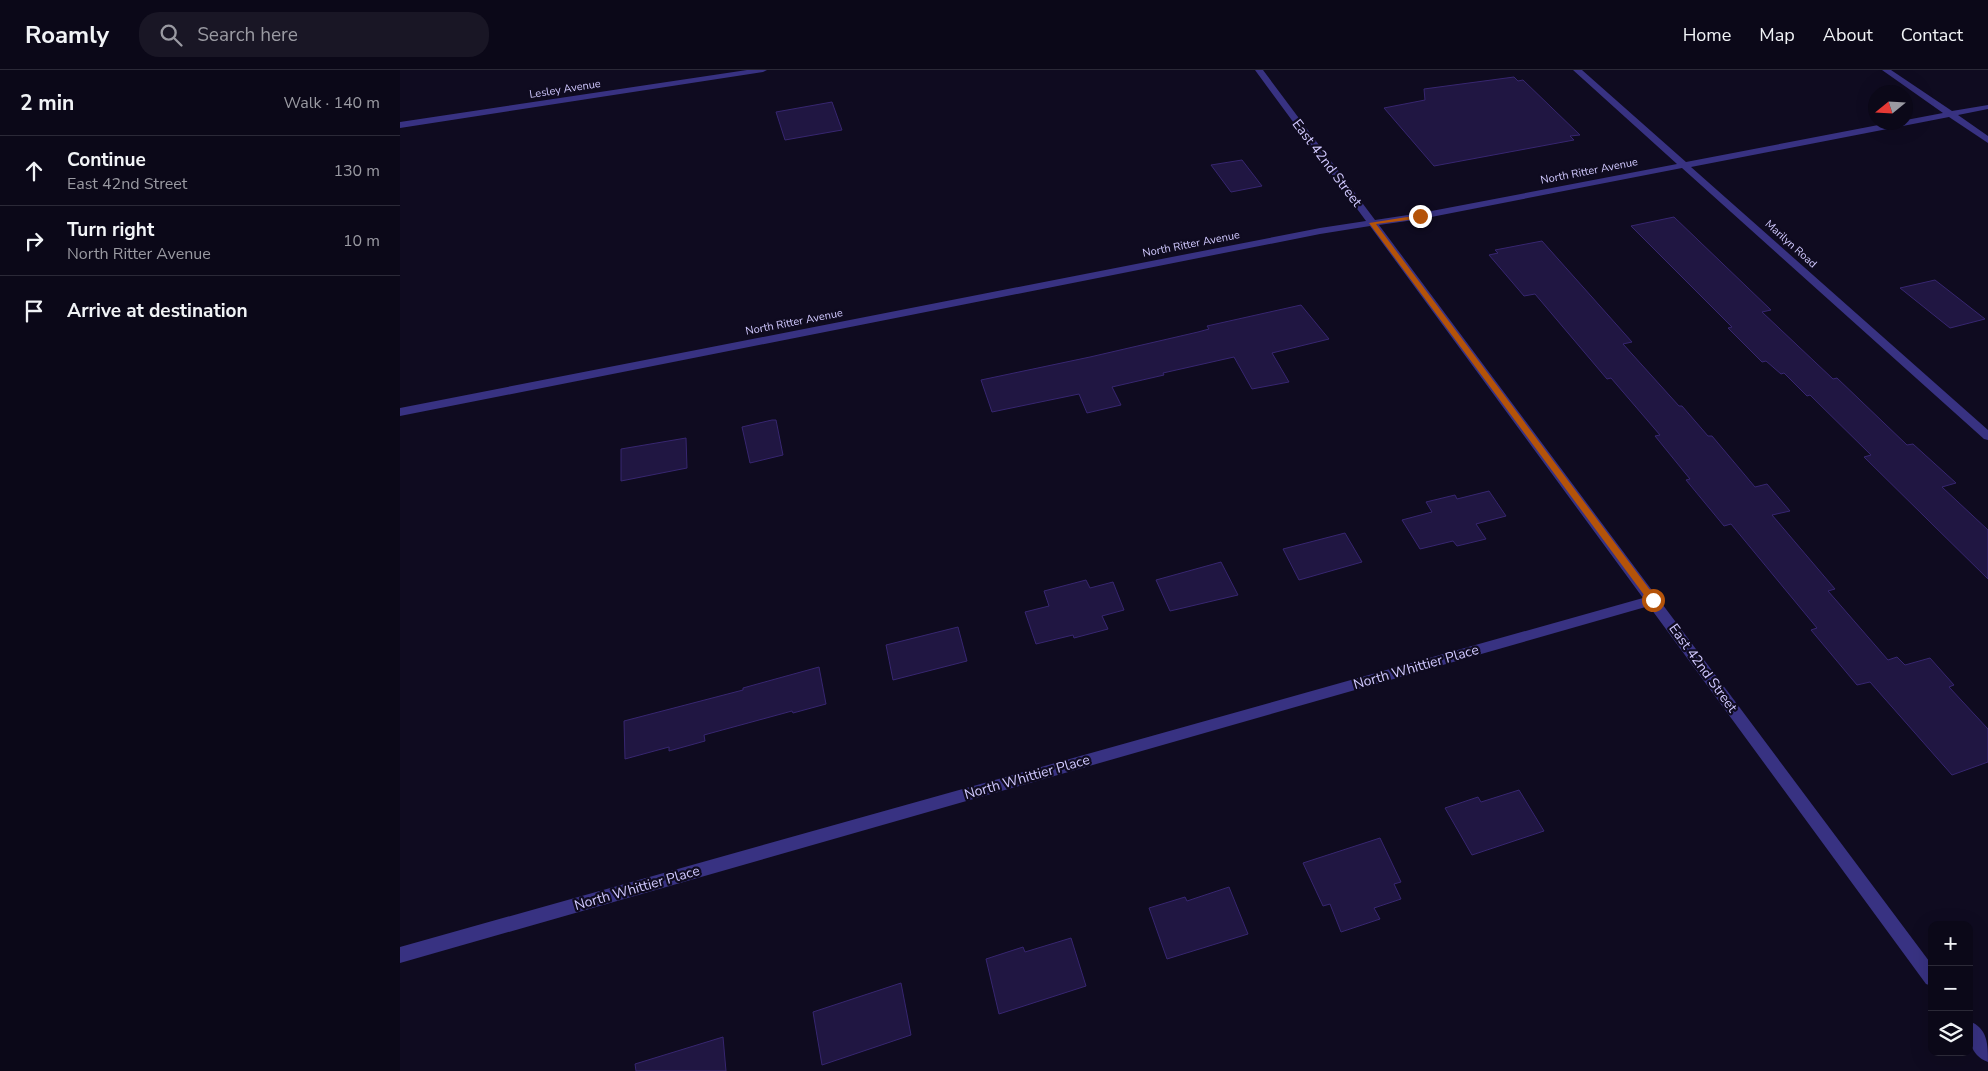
<!DOCTYPE html>
<html lang="en">
<head>
<meta charset="utf-8">
<style>
  body { margin:0; font-family:"Nunito Sans",sans-serif; background:#191625; color:#f1f3f6 }
  .controls { position:absolute; right:15px; bottom:15px; display:grid; overflow:hidden; border-radius:10px; box-shadow:0 5px 20px #0002 }
  .controls button { width:45px; height:45px; display:grid; place-items:center; padding:0; border:0; border-bottom:1px solid #2b2937; background:#0b0818; color:#f1f3f6; font:25px sans-serif }
  .compass { position:absolute; left:1468px; top:15px; width:45px; height:45px; border-radius:50%; background:#0b0818; box-shadow:0 5px 20px #0002; rotate:252deg }
  .stop { position:absolute; width:15px; height:15px; margin:-11px; border:4px solid #b45309; border-radius:50%; background:#fff }
  .stop.end { background:#b45309; border-color:#fff; box-shadow:0 1px 5px #0008 }
  .list { margin:0; padding:0; list-style:none }
  h2 { display:flex; justify-content:space-between; align-items:center; height:65px; margin:0; padding:0 20px; font-size:21px }
  h2 small { font-size:16px; font-weight:400; color:#9a9aa2 }
  .list li { display:grid; grid-template-columns:32px 1fr auto; gap:15px; align-items:center; box-sizing:border-box; height:70px; padding:0 20px; border-top:1px solid #2b2937 }
  .list b { display:block; font-size:19px; white-space:nowrap }
  .list p { margin:0; font-size:16px; white-space:nowrap; color:#9a9aa2 }
  .list em { font-size:16px; font-style:normal; color:#9a9aa2 }
  .icon { flex:none; width:28px; height:28px; fill:none; stroke:currentColor; stroke-width:2; stroke-linecap:round; stroke-linejoin:round }
  .map { position:relative; flex:none; width:1588px; height:1001px; overflow:hidden }
  header { display:flex; align-items:center; gap:30px; box-sizing:border-box; height:70px; padding:0 25px; background:#0b0818; border-bottom:1px solid #2b2937 }
  header strong { font-size:24px }
  nav { display:flex; gap:28px; margin-inline-start:auto; font-size:18px }
  .search { width:350px; height:45px; background:#191625; display:flex; align-items:center; gap:12px; box-sizing:border-box; padding:0 18px; border-radius:20px; color:#9a9aa2; font-size:19px }
  main { display:flex }
  aside { flex:1; background:#0b0818 }
  .map>svg:first-child { display:block }
  .building { fill:#201642; stroke:#372670 }
  .lines { fill:none; stroke-linecap:round; stroke-linejoin:round }
  .minor { fill:#383282; fill-rule:evenodd }
  .route { fill:#b45309 }
  .labels { text-anchor:middle; dominant-baseline:central; stroke-width:4.5; stroke-linejoin:round; paint-order:stroke }
  .far-street-label { font-size:11px; fill:#d1c9ff; stroke:#0f0b20 }
  .street-label { font-size:14px; fill:#d1c9ff; stroke:#0f0b20 }
</style>
</head>
<body>
<header>
<strong>Roamly</strong>
<div class="search"><svg class="icon" aria-label="search" viewBox="0 0 24 24"><circle cx="10" cy="10" r="6"/><path d="M15 15l6 6"/></svg>Search here</div>
<nav><a>Home</a><a>Map</a><a>About</a><a>Contact</a></nav>
</header>
<main>
<aside>
<h2>2 min<small>Walk · 140 m</small></h2>
<ul class="list">
<li><svg class="icon" aria-label="ahead" viewBox="0 0 24 24"><path d="M12 20V5M6 11l6-6 6 6"/></svg><div><b>Continue</b><p>East 42nd Street</p></div><em>130 m</em></li>
<li><svg class="icon" aria-label="right" viewBox="0 0 24 24"><path d="M7 20v-9h11M14 6l5 5-5 5"/></svg><div><b>Turn right</b><p>North Ritter Avenue</p></div><em>10 m</em></li>
<li><svg class="icon" aria-label="arrive" viewBox="0 0 24 24"><path d="M6 21V4h12l-3 4 3 4H6"/></svg><div><b>Arrive at destination</b></div></li>
</ul>
</aside>
<div class="map">
<svg width="1588" height="1001" viewBox="0 0 1588 1001">
  <rect width="100%" height="100%" fill="#0f0b20"/>
  <!-- building -->
  <path class="building" d="M1114,7L1118,11L1123,10L1180,65L1170,66L1174,70L1034,96L984,38L1025,30L1024,19Z
    M432,32L442,60L385,70L376,42Z
    M842,90L862,116L831,122L811,95Z
    M1274,147L1371,240L1362,242L1433,309L1437,308L1507,375L1513,374L1556,413L1542,417L1588,460V509L1464,387L1471,385L1410,325L1407,326L1384,303L1381,304L1366,291L1362,292L1328,258L1332,257L1231,156Z
    M1142,171L1232,272L1223,274L1279,336H1282L1308,366H1312L1355,417L1367,414L1390,441L1372,445L1435,519L1428,521L1488,590L1497,587L1505,595L1530,588L1554,615L1549,617L1588,659V692L1552,705L1470,612L1457,615L1411,560L1417,558L1331,454L1324,456L1286,410L1290,409L1255,366L1260,365L1211,308L1207,309L1135,224L1124,226L1089,185L1098,183L1095,180Z
    M1535,210L1585,249L1550,258L1500,218Z
    M901,235L929,269L872,283L889,312L852,319L834,287L763,303L764,305L712,317L721,335L687,343L679,324L592,342L581,310L690,287L798,262L809,259L807,256Z
    M372,350H376L383,385L350,393L342,357Z
    M286,368L287,398L221,411V379Z
    M1089,421L1106,446L1076,454L1086,469L1057,476L1053,471L1020,479L1002,450L1032,442L1026,432L1055,425L1057,429Z
    M945,463L962,492L899,510L883,479Z
    M821,492L838,525L770,541L756,510Z
    M686,510L690,518L713,512L724,540L702,546L708,559L674,568L673,565L636,574L625,542L649,536L644,521Z
    M558,557L567,591L493,610L486,575Z
    M419,597L426,634L393,643L392,641L304,665L305,671L269,681V677L225,689L224,651L343,620V618Z
    M1119,720L1144,761L1072,785L1045,738L1078,727L1081,732Z
    M980,768L1001,812L994,814L1001,829L974,838L980,849L941,862L930,834L923,836L903,793Z
    M829,817L848,864L767,889L749,838L785,827L787,831Z
    M671,868L686,916L599,944L586,889L623,877L625,882Z
    M501,913L511,965L422,995L413,942Z
    M323,967L326,1001H236L235,994Z"/>
  <g class="lines">
    <!-- minor -->
    <path class="minor" d="M347,0H367L363,2L0,58V52Z
      M855,0H863L975,150L1021,143L1277,94L1173,0H1182L1286,92L1494,52H1506V50L1543,43L1482,0H1491L1552,41L1588,35V39L1558,45L1588,66V73L1549,47L1291,97L1588,360V370L1584,369L1282,98L1021,149L979,155L1532,895V916L1526,914L1249,536L0,893V877L1243,528L970,156L920,164L0,346V338L920,158L966,151Z
      M1569,951C1588,958 1588,975 1588,992C1569,985 1569,968 1569,951Z"/>
  </g>
  <!-- route -->
  <path class="route" d="M1020,145L1023,148L976,154L1256,528V533H1250L969,153Z"/>
  <g class="labels">
    <!-- far-street labels -->
    <g class="far-street-label">
      <text transform="translate(165 19) rotate(-9)">Lesley Avenue</text>
      <text transform="translate(1189 101) rotate(-11)">North Ritter Avenue</text>
      <text transform="translate(791 174) rotate(-11)">North Ritter Avenue</text>
      <text transform="translate(1391 174) rotate(42)">Marilyn Road</text>
      <text transform="translate(394 252) rotate(-11)">North Ritter Avenue</text>
    </g>
    <!-- street labels -->
    <g class="street-label">
      <text transform="translate(927 93) rotate(53)">East 42nd Street</text>
      <text transform="translate(1016 597) rotate(-16)">North Whittier Place</text>
      <text transform="translate(1303 598) rotate(54)">East 42nd Street</text>
      <text transform="translate(627 707) rotate(-16)">North Whittier Place</text>
      <text transform="translate(237 818) rotate(-16)">North Whittier Place</text>
    </g>
  </g>
</svg>
<div class="controls">
<button>+</button>
<button>−</button>
<button><svg class="icon" aria-label="layers" viewBox="0 0 24 24"><path d="M12 4l9 5-9 5-9-5zM3 14l9 5 9-5"/></svg></button>
</div>
<svg class="compass" viewBox="-18 -18 36 36"><path d="M0-13l5 13h-10z" fill="#e53935"/><path d="M0 13l5-13h-10z" fill="#9a9aa2"/></svg>
<div class="stop" style="left:1253px;top:530px"></div>
<div class="stop end" style="left:1020px;top:146px"></div>
</div>
</main>
</body>
</html>
